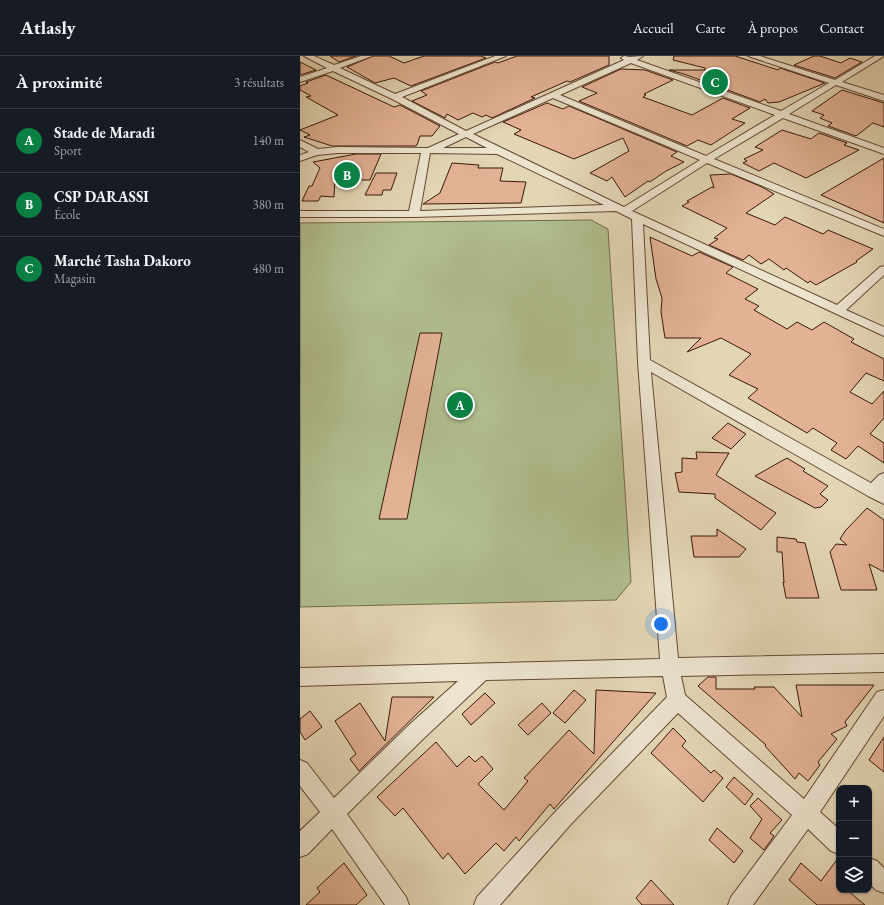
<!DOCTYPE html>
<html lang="fr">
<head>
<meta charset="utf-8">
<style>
  body { margin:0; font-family:"EB Garamond",serif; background:#20242c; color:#f1f3f6 }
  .controls { position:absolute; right:12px; bottom:12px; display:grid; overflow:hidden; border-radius:8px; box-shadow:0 1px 3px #0004 }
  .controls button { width:36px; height:36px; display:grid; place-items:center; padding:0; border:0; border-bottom:1px solid #363941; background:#171b24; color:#f1f3f6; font:20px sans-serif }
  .you { position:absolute; left:361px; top:568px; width:14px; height:14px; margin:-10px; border:3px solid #fff; border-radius:50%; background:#1a73e8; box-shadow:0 0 0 6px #1a73e833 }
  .badge { display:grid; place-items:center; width:26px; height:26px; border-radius:50%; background:#0b8043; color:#fff; font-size:13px; font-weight:700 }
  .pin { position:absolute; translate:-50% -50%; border:2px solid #fff; box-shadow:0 1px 4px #0006 }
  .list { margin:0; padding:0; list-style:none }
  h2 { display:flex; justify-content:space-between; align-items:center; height:52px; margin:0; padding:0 16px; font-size:17px }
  h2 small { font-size:13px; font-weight:400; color:#9ea1a6 }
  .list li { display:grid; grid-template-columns:26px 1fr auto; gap:12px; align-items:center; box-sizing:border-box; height:64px; padding:0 16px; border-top:1px solid #363941 }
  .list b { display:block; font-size:15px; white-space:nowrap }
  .list p { margin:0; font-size:13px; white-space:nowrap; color:#9ea1a6 }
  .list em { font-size:13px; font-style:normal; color:#9ea1a6 }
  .icon { flex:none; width:22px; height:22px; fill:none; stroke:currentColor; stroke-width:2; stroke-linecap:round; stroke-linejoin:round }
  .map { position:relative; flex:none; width:584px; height:849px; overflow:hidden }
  header { display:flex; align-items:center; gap:24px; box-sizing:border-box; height:56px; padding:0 20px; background:#171b24; border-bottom:1px solid #363941 }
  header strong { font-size:19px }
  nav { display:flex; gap:22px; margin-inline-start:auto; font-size:14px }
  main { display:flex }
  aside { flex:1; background:#171b24 }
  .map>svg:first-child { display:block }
  .green { fill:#b1be8f; stroke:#756b4b }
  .building { fill:#e3b295; stroke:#391807 }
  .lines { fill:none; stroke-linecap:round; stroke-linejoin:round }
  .minor-casing { stroke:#644832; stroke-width:2 }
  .minor { fill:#ede4cf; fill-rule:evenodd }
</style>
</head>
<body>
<header>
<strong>Atlasly</strong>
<nav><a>Accueil</a><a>Carte</a><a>À propos</a><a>Contact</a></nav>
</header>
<main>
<aside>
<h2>À proximité<small>3 résultats</small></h2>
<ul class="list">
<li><span class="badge">A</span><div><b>Stade de Maradi</b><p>Sport</p></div><em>140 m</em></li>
<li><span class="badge">B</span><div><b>CSP DARASSI</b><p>École</p></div><em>380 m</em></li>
<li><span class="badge">C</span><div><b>Marché Tasha Dakoro</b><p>Magasin</p></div><em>480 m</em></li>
</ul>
</aside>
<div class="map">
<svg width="584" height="849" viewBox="0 0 584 849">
  <rect width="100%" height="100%" fill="#e3d6b5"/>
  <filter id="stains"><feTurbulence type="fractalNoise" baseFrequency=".005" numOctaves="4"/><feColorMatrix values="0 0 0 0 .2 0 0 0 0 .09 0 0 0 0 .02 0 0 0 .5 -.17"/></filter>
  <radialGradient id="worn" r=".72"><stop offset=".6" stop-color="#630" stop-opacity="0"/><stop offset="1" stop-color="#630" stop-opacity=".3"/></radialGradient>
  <!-- green -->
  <path class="green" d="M291,164L308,173L331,526L316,544L0,551V167Z"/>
  <!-- building -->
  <path class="building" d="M30,0H56L39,6Z
    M73,0H89L104,7L124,0H181L186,2L111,30L94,22L75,27L47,11Z
    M217,0H309V9L270,26L267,25L231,41L235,42L192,62L186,59L182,61L173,57L158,64L147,58L145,62L112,45L127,39L121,35L195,6L198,7Z
    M374,0H435L478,14L480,12L525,27L479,46L468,47L465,43L460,46L384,18L369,14H405V12L373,4Z
    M514,0H520L541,7L550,2L562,6L535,22L494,9Z
    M0,6L16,14L0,19Z
    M321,13L345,14L373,24L344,38L346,39L343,41L392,59L423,42L450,52L432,63L445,67L411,89L398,84L387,90L279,45L297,37L282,31Z
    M26,19L94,51L100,49L140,70L132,80H120L117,89L115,90H32L4,81L10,79L0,74L38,59L6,41L11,40L0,34V30L8,27L6,26Z
    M542,34L584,47V71L573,67L556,80L528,70L532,67L520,62L524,59L512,55Z
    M247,47L263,53L269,50L377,96L371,100L384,106L366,115L350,126L348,125L325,141L312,121L307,125L290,117L329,95L323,82L274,103L214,78L221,74L203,66Z
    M482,74L511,83L519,77L547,87L544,89L559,94L506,122L474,107L459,115L443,107L447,105L444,103L463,94L455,91Z
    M56,98H81L70,124H35L34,141L21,140L18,145H2L9,130H12L20,112L13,106Z
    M584,102V167L521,139Z
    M152,107L179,109L178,112H203L200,125L226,126L221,147L123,148L140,137Z
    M76,117H97L91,134H83L82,139H65Z
    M431,118L462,131L474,138L446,157L475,169L485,161L523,178L528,174L573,193L556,205L557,206L516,229L510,225L508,227L486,212L484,214L469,203L461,208L449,199L443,204L409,189L418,183L414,182L427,172L382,150L389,146L387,145L412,131L414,132L410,119Z
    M350,181L392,200L399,196L433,211L426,217L458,233L445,243L459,250L454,254L487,273L497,266L512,274L524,266L554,283L551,286L584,303V325L566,317L550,336L572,348L584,335V362L570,378L584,387V407L558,390L546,403L531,394L537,387L513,372L507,377L448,342L458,333L429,319L451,298L421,282L387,296L401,282H365L361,256L362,242L356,223Z
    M120,277H142L107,463H79Z
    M428,367L446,378L431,393L412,382Z
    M396,396L429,397L416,419L476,457L461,474L415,442V438L379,436L375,417L382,416V402L397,403Z
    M487,402L505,413L503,415L528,430L520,438L528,444L521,451L515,452L455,420Z
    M567,452L584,464V516L569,508L577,534H541L530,496L536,488L547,489L540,483L545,475Z
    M417,473L446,493L439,501H394L391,480H417Z
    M477,481L496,483L497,486L505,487L519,542H486L483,526L484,527L482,496H477Z
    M408,621H416V633H455L454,631H474L502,661L496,629H574L545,666L547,670L531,678L537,683L518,706L520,709L508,725L499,717L495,723L465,690L466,689L398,630Z
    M274,634L286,644L265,667L253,657Z
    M296,634L356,637L254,753L250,748L219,785L216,781L204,795L196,787L165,818L148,797L143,803L103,752L95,760L77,741L136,686L157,711L169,700L175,706L182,700L193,713L178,728L204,754L228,725L224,722L269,674L294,698Z
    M185,637L195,647L171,669L162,658Z
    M92,641H134L59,715L50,703L56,698L35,665L60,647L85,685Z
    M242,647L251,657L228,679L218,669Z
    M10,655L22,671L5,684L0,676V663Z
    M373,672L386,685L382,690L411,717L414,714L423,722L403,746L351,697Z
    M584,681V716L569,704Z
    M434,721L453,738L445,749L426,731Z
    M458,742L482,764L470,777L474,780L464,794L450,782L462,763L450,750Z
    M417,772L443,795L434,807L409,784Z
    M539,801V834H547L565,849H517L489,824L501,807L521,825Z
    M44,807L67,839L56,849H6L20,836L17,832Z
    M351,824L374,849H342L336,842Z"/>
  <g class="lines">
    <defs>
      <path id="minor" d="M4,0H14L34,9L61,0H72L40,12L95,38L195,0H206L102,41L166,75L324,4L321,2L324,0L330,1L343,0L337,4L481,55L529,27L448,0H460L535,24L575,0H584L542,26L584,39V45L536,29L489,58L584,92V98L483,62L414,103L584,173V180L407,107L332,155L537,249L580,211L584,210V219L546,254L584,271V280L343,168L350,304L571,427L579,419L584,417V448L568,440L351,316L378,602L584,598V616L381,620L385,639L504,743L577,636L584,634V660L520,756L539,773V798L531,795L508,773L453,849H428L431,841L492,759L378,657L271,768L200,849H174L177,841L257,754L367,641L363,620L186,624L123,683L47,758L106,841L109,849H85L32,773L8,798L0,801V775L20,756L0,730V704L7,707L34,742L109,669L158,625L0,630V612L360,603L338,306L332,163L316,155L114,161H0V155H109L121,97H38L17,99L0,105V99L9,96L0,91V84L18,93L38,91L128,92L159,78L92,43L33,15L0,26V21L27,12ZM331,7L475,59L406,100L260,39ZM253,42L400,104L324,151L173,78ZM166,81L187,92H143ZM130,97L197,98L304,149L120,155Z
        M569,802L577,805L584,812V837L576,834L569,827Z"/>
    </defs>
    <!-- minor casing -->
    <use href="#minor" class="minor-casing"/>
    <!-- minor -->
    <use href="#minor" class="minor"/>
  </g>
  <rect width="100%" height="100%" filter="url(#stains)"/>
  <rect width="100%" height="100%" fill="url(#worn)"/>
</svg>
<div class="controls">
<button>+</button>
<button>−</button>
<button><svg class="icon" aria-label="layers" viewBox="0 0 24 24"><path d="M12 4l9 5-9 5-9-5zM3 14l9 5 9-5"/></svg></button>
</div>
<div class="you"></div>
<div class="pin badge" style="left:160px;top:349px">A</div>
<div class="pin badge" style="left:47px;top:119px">B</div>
<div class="pin badge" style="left:415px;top:26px">C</div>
</div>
</main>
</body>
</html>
